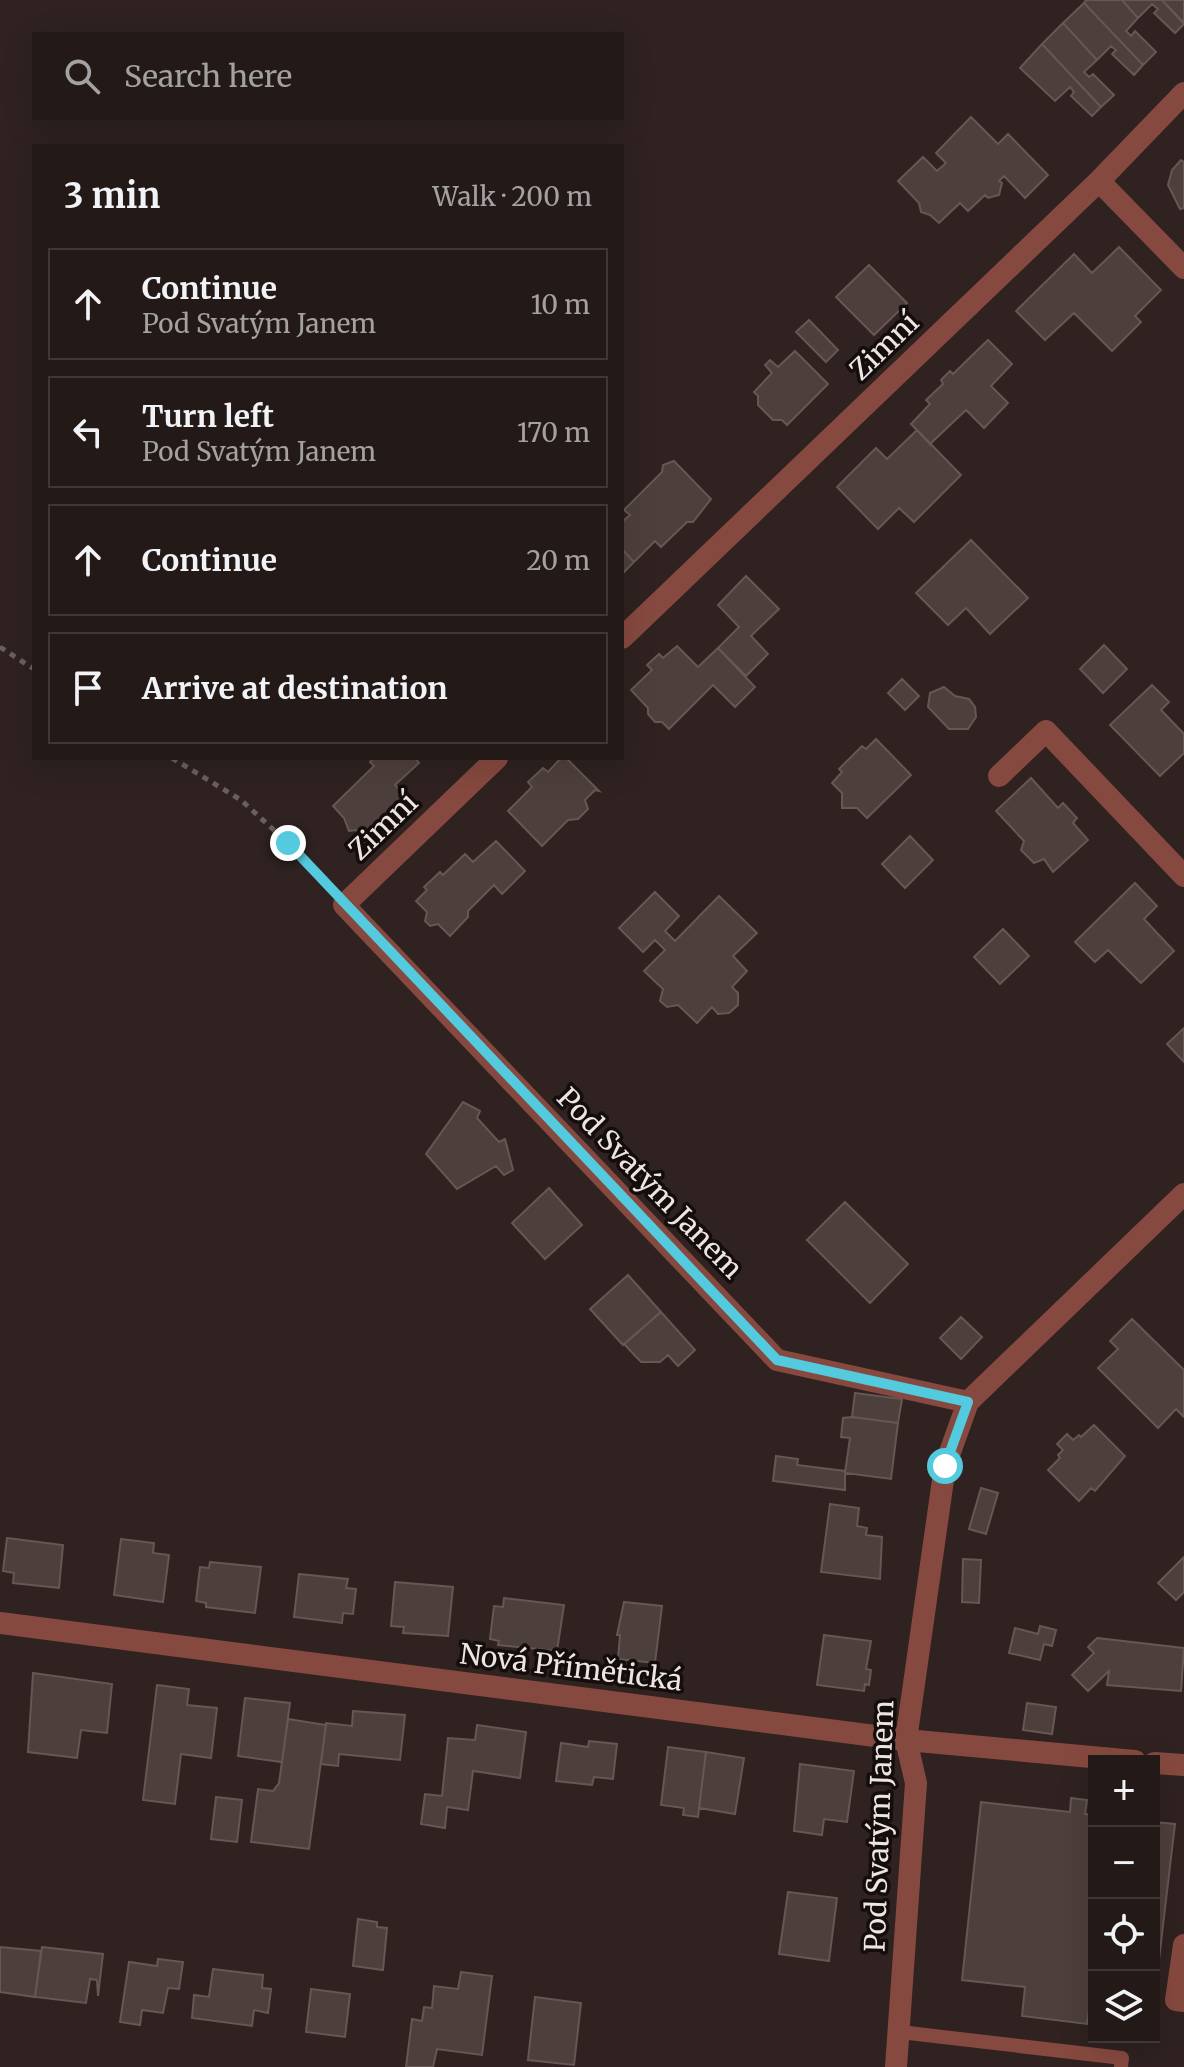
<!DOCTYPE html>
<html lang="en">
<head>
<meta charset="utf-8">
<style>
  body { margin:0; font-family:Merriweather,serif; background:#2f2725; color:#f1f3f6 }
  .controls { position:absolute; right:24px; bottom:24px; display:grid; overflow:hidden; border-radius:0px; box-shadow:0 8px 32px #0002 }
  .controls button { width:72px; height:72px; display:grid; place-items:center; padding:0; border:0; border-bottom:2px solid #403837; background:#231a18; color:#f1f3f6; font:40px sans-serif }
  .stop { position:absolute; width:24px; height:24px; margin:-18px; border:6px solid #54cade; border-radius:50%; background:#fff }
  .stop.end { background:#54cade; border-color:#fff; box-shadow:0 2px 8px #0008 }
  .list { margin:0; padding:0; list-style:none }
  h2 { display:flex; justify-content:space-between; align-items:center; height:104px; margin:0; padding:0 32px; font-size:34px }
  h2 small { font-size:26px; font-weight:400; color:#a3a1a2 }
  .list li { display:grid; grid-template-columns:52px 1fr auto; gap:24px; align-items:center; box-sizing:border-box; height:112px; margin:0 16px 16px; padding:0 16px; border:2px solid #403837; border-radius:0px }
  .list b { display:block; font-size:30px; white-space:nowrap }
  .list p { margin:0; font-size:26px; white-space:nowrap; color:#a3a1a2 }
  .list em { font-size:26px; font-style:normal; color:#a3a1a2 }
  .icon { flex:none; width:44px; height:44px; fill:none; stroke:currentColor; stroke-width:2; stroke-linecap:round; stroke-linejoin:round }
  .map { position:relative; flex:none; width:1184px; height:2067px; overflow:hidden }
  .search { position:absolute; background:#231a18; box-shadow:0 8px 32px #0002; left:32px; top:32px; width:592px; height:88px; display:flex; align-items:center; gap:20px; box-sizing:border-box; padding:0 28px; border-radius:0px; color:#a3a1a2; font-size:30px }
  .panel { position:absolute; background:#231a18; box-shadow:0 8px 32px #0002; left:32px; top:144px; width:592px; height:616px; border-radius:0px }
  .map>svg:first-child { display:block }
  .building { fill:#4d3f3c; stroke:#665754; stroke-width:2 }
  .lines { fill:none; stroke-linecap:round; stroke-linejoin:round }
  .path { stroke:#6c605e; stroke-width:5; stroke-dasharray:6 6; stroke-linecap:butt }
  .service { stroke:#86493f; stroke-width:14 }
  .minor { stroke:#86493f; stroke-width:22 }
  .route { stroke:#54cade; stroke-width:10 }
  .labels { text-anchor:middle; dominant-baseline:central; stroke-width:7; stroke-linejoin:round; paint-order:stroke }
  .street-label { font-size:28px; fill:#eee5e3; stroke:#130d0c }
</style>
</head>
<body>
<div class="map">
<svg width="1184" height="2067" viewBox="0 0 1184 2067">
  <rect width="100%" height="100%" fill="#2f2220"/>
  <!-- building -->
  <path class="building" d="M1086,0H1122L1138,18L1126,31L1131,36L1135,31L1156,52L1143,65L1084,3Z
    M1122,0H1162L1184,24L1175,33L1154,13L1158,9L1152,4L1138,18Z
    M1162,0H1184V23Z
    M1084,3L1143,65L1134,75L1112,54L1116,50L1111,46L1097,60L1063,23Z
    M1063,23L1097,60L1084,72L1089,77L1093,74L1114,95L1101,107L1042,44Z
    M1042,44L1101,107L1092,116L1071,96L1074,92L1070,87L1055,101L1020,68Z
    M971,117L998,144L1008,134L1048,175L1025,198L1004,176L999,181L1002,183L999,195L988,198L985,195L968,211L960,203L939,223L930,215L921,212L919,203L898,181L923,157L937,171L946,163L936,153Z
    M1181,160L1184,162V208L1180,209L1168,185L1172,170Z
    M1119,247L1161,290L1135,316L1141,322L1112,351L1074,313L1045,340L1016,311L1074,254L1092,273Z
    M869,265L907,303L874,335L836,297Z
    M809,320L838,350L826,362L796,332Z
    M988,340L1012,364L991,386L1008,403L984,428L966,410L930,444L911,424L930,404L926,400L943,384L941,380L950,371L953,374Z
    M795,351L828,384L787,425L782,420H773L758,405V396L754,392L772,373L765,365L770,360L778,367Z
    M917,430L961,475L914,522L899,508L878,529L837,487L876,448L887,459Z
    M674,461L711,499L693,522H687L661,547L655,541L634,562L622,549V522L630,515L624,510L662,472L663,465Z
    M971,540L1028,598L990,634L966,608L948,625L916,593Z
    M622,549L634,562L622,574Z
    M746,576L779,609L751,636L768,654L746,676L718,648L739,627L718,605Z
    M1104,645L1127,669L1103,693L1080,669Z
    M677,646L698,667L718,648L755,687L735,707L713,685L669,729L662,722H655L648,714V708L631,690L652,670L647,665L659,654L663,658Z
    M902,679L919,696L905,710L888,693Z
    M1152,685L1169,702L1161,710L1184,734V753L1160,776L1110,725Z
    M944,687L955,696L969,699L975,707L976,717L968,729H949L928,707L930,693Z
    M876,739L911,775L867,818L857,808H842V793L832,783L842,772L839,769L862,746L866,749Z
    M374,758H415L419,763L395,785L407,798L365,839L357,830L349,831L344,818L333,806L374,766L370,762Z
    M561,758H566L599,791L595,790L585,800L588,809L578,819L568,820L542,846L508,811L532,787L528,782L543,768L548,772Z
    M1031,778L1058,808L1063,803L1077,818L1073,823L1088,840L1053,872L1044,859L1034,863L1021,850L1024,841L996,811Z
    M910,836L933,860L905,888L882,864Z
    M496,841L525,871L502,894L494,885L468,911V917L450,936L438,924L430,926L425,921L427,912L416,901L427,890L424,887L440,872L443,875L465,854L473,862Z
    M1135,883L1157,906L1144,919L1174,951L1141,983L1108,950L1095,962L1075,942Z
    M655,892L679,916L665,931L675,941L719,896L757,933L733,956L747,971L732,987L738,993V1005L729,1013L718,1014L712,1007L697,1023L678,1005L667,1007L660,1001L663,989L644,971L665,950L655,940L643,952L619,928Z
    M1003,929L1029,956L1000,984L974,957Z
    M1184,1028V1062L1167,1044Z
    M463,1102L480,1111L477,1118L499,1142L505,1139L513,1170L504,1175L496,1166L457,1189L426,1154Z
    M549,1188L582,1225L545,1259L512,1223Z
    M845,1202L908,1264L870,1303L807,1240Z
    M628,1275L661,1312L623,1345L590,1309Z
    M661,1312L695,1350L678,1366L668,1355L660,1362H641L624,1344Z
    M961,1317L982,1337L961,1359L940,1338Z
    M1132,1319L1184,1370V1417L1176,1409L1158,1428L1098,1368L1118,1349L1110,1341Z
    M855,1393L902,1399L898,1423L852,1417Z
    M852,1417L898,1423L891,1479L845,1473L850,1438L841,1437L843,1418Z
    M1094,1425L1125,1456L1095,1491L1091,1488L1079,1501L1048,1470L1060,1458L1058,1455L1063,1450L1057,1444L1067,1434L1073,1440L1079,1435L1081,1437Z
    M776,1456L798,1459L797,1465L845,1471V1490L773,1481Z
    M981,1488L998,1493L986,1534L969,1529Z
    M830,1504L859,1508L857,1526L867,1528L866,1535L882,1537L880,1579L821,1572Z
    M7,1538L63,1545L59,1588L13,1583L14,1573L3,1571Z
    M121,1539L154,1543L153,1553L169,1555L163,1602L114,1595Z
    M1184,1557V1592L1176,1600L1158,1583Z
    M963,1559L981,1560L979,1603L962,1602Z
    M210,1562L261,1567L255,1613L206,1607V1603L196,1601L200,1567L209,1568Z
    M299,1574L348,1579L346,1588L356,1589L353,1614L343,1613L342,1623L294,1617Z
    M395,1582L453,1587L448,1636L403,1633L404,1627L391,1626Z
    M504,1598L564,1605L557,1651L498,1645L499,1641L490,1639L494,1606L503,1607Z
    M624,1602L662,1606L655,1663L618,1659L620,1635H617Z
    M1040,1626L1056,1630L1052,1646L1044,1644L1040,1660L1009,1653L1015,1628L1038,1634Z
    M824,1635L871,1641L866,1669L871,1670L869,1685L865,1684L864,1691L817,1685Z
    M1097,1638L1184,1648L1181,1691L1107,1685L1109,1671L1088,1691L1072,1675L1094,1653L1088,1647Z
    M33,1673L112,1684L107,1733L81,1730L77,1758L28,1752Z
    M157,1685L189,1689L187,1705L217,1708L211,1758L181,1754L175,1804L143,1800Z
    M245,1698L290,1703L282,1762L238,1756Z
    M1027,1703L1056,1707L1052,1734L1023,1730Z
    M353,1711L405,1715L400,1760L339,1754L338,1766L321,1764L326,1723L352,1726Z
    M288,1719L326,1725L309,1849L251,1842L258,1789L273,1791L279,1783Z
    M477,1725L526,1732L520,1778L473,1771L468,1810L447,1807L445,1828L421,1824L425,1794L442,1796L448,1738L475,1740Z
    M589,1741L617,1744L613,1779L594,1777L592,1785L556,1781L561,1743L588,1747Z
    M668,1747L706,1752L698,1817L683,1815L684,1808L661,1805Z
    M706,1752L744,1758L735,1814L699,1808Z
    M800,1764L854,1771L847,1822L824,1819L822,1835L794,1831Z
    M216,1797L242,1800L237,1842L211,1839Z
    M1071,1798L1087,1800L1085,1814L1094,1815V1995H1091L1087,2024L1022,2016L1025,1987L962,1980L981,1802L1070,1812Z
    M1154,1822L1175,1824L1154,2002Z
    M788,1892L837,1898L829,1961L779,1954Z
    M358,1919L377,1922V1927L387,1928L383,1970L353,1966Z
    M0,1947L41,1951L35,1997L0,1992Z
    M42,1947L103,1954L98,1996L97,1980L90,1979L86,2003L35,1997Z
    M158,1959L183,1962L179,1989L168,1988L163,2013L142,2010L140,2025L120,2022L129,1962L157,1966Z
    M213,1969L263,1975L262,1988L271,1989L268,2013L254,2010L252,2026L192,2018L194,1995L209,1997Z
    M461,1972L492,1976L482,2055L437,2049L433,2067H406L412,2019L422,2021L424,2007L432,2008L434,1986L458,1989Z
    M311,1989L350,1994L345,2037L306,2032Z
    M535,1997L581,2003L574,2065L528,2060Z"/>
  <g class="lines">
    <!-- path -->
    <path class="path" d="M0,647L34,669
      M172,758L241,800L288,843L328,886"/>
    <!-- service -->
    <path class="service" d="M900,2032L1122,2058L1121,2067"/>
    <!-- minor -->
    <path class="minor" d="M1099,181L1184,268
      M622,638L1099,181L1184,93
      M497,758L344,905L777,1360L968,1402
      M999,776L1046,731L1184,876
      M0,1623L906,1740L1135,1761
      M1154,1763L1184,1765
      M1184,1945L1176,2000L1184,2001
      M896,2067L916,1783L906,1740L945,1466L968,1402L1184,1194"/>
  </g>
  <g class="lines">
    <!-- route -->
    <path class="route" d="M288,843L777,1360L968,1402L945,1466"/>
  </g>
  <g class="labels">
    <!-- street labels -->
    <g class="street-label">
      <text transform="translate(884 346) rotate(-44)">Zimní</text>
      <text transform="translate(383 826) rotate(-44)">Zimní</text>
      <text transform="translate(650 1183) rotate(46)">Pod Svatým Janem</text>
      <text transform="translate(571 1667) rotate(7)">Nová Přímětická</text>
      <text transform="translate(879 1826) rotate(-88)">Pod Svatým Janem</text>
    </g>
  </g>
</svg>
<div class="controls">
<button>+</button>
<button>−</button>
<button><svg class="icon" aria-label="locate" viewBox="0 0 24 24"><circle cx="12" cy="12" r="6"/><path d="M12 2v4M12 18v4M2 12h4M18 12h4"/></svg></button>
<button><svg class="icon" aria-label="layers" viewBox="0 0 24 24"><path d="M12 4l9 5-9 5-9-5zM3 14l9 5 9-5"/></svg></button>
</div>
<div class="stop" style="left:945px;top:1466px"></div>
<div class="stop end" style="left:288px;top:843px"></div>
<div class="search"><svg class="icon" aria-label="search" viewBox="0 0 24 24"><circle cx="10" cy="10" r="6"/><path d="M15 15l6 6"/></svg>Search here</div>
<section class="panel">
<h2>3 min<small>Walk · 200 m</small></h2>
<ul class="list">
<li><svg class="icon" aria-label="ahead" viewBox="0 0 24 24"><path d="M12 20V5M6 11l6-6 6 6"/></svg><div><b>Continue</b><p>Pod Svatým Janem</p></div><em>10 m</em></li>
<li><svg class="icon" aria-label="left" viewBox="0 0 24 24"><path d="M17 20v-9H6M10 6l-5 5 5 5"/></svg><div><b>Turn left</b><p>Pod Svatým Janem</p></div><em>170 m</em></li>
<li><svg class="icon" aria-label="ahead" viewBox="0 0 24 24"><path d="M12 20V5M6 11l6-6 6 6"/></svg><div><b>Continue</b></div><em>20 m</em></li>
<li><svg class="icon" aria-label="arrive" viewBox="0 0 24 24"><path d="M6 21V4h12l-3 4 3 4H6"/></svg><div><b>Arrive at destination</b></div></li>
</ul>
</section>
</div>
</body>
</html>
